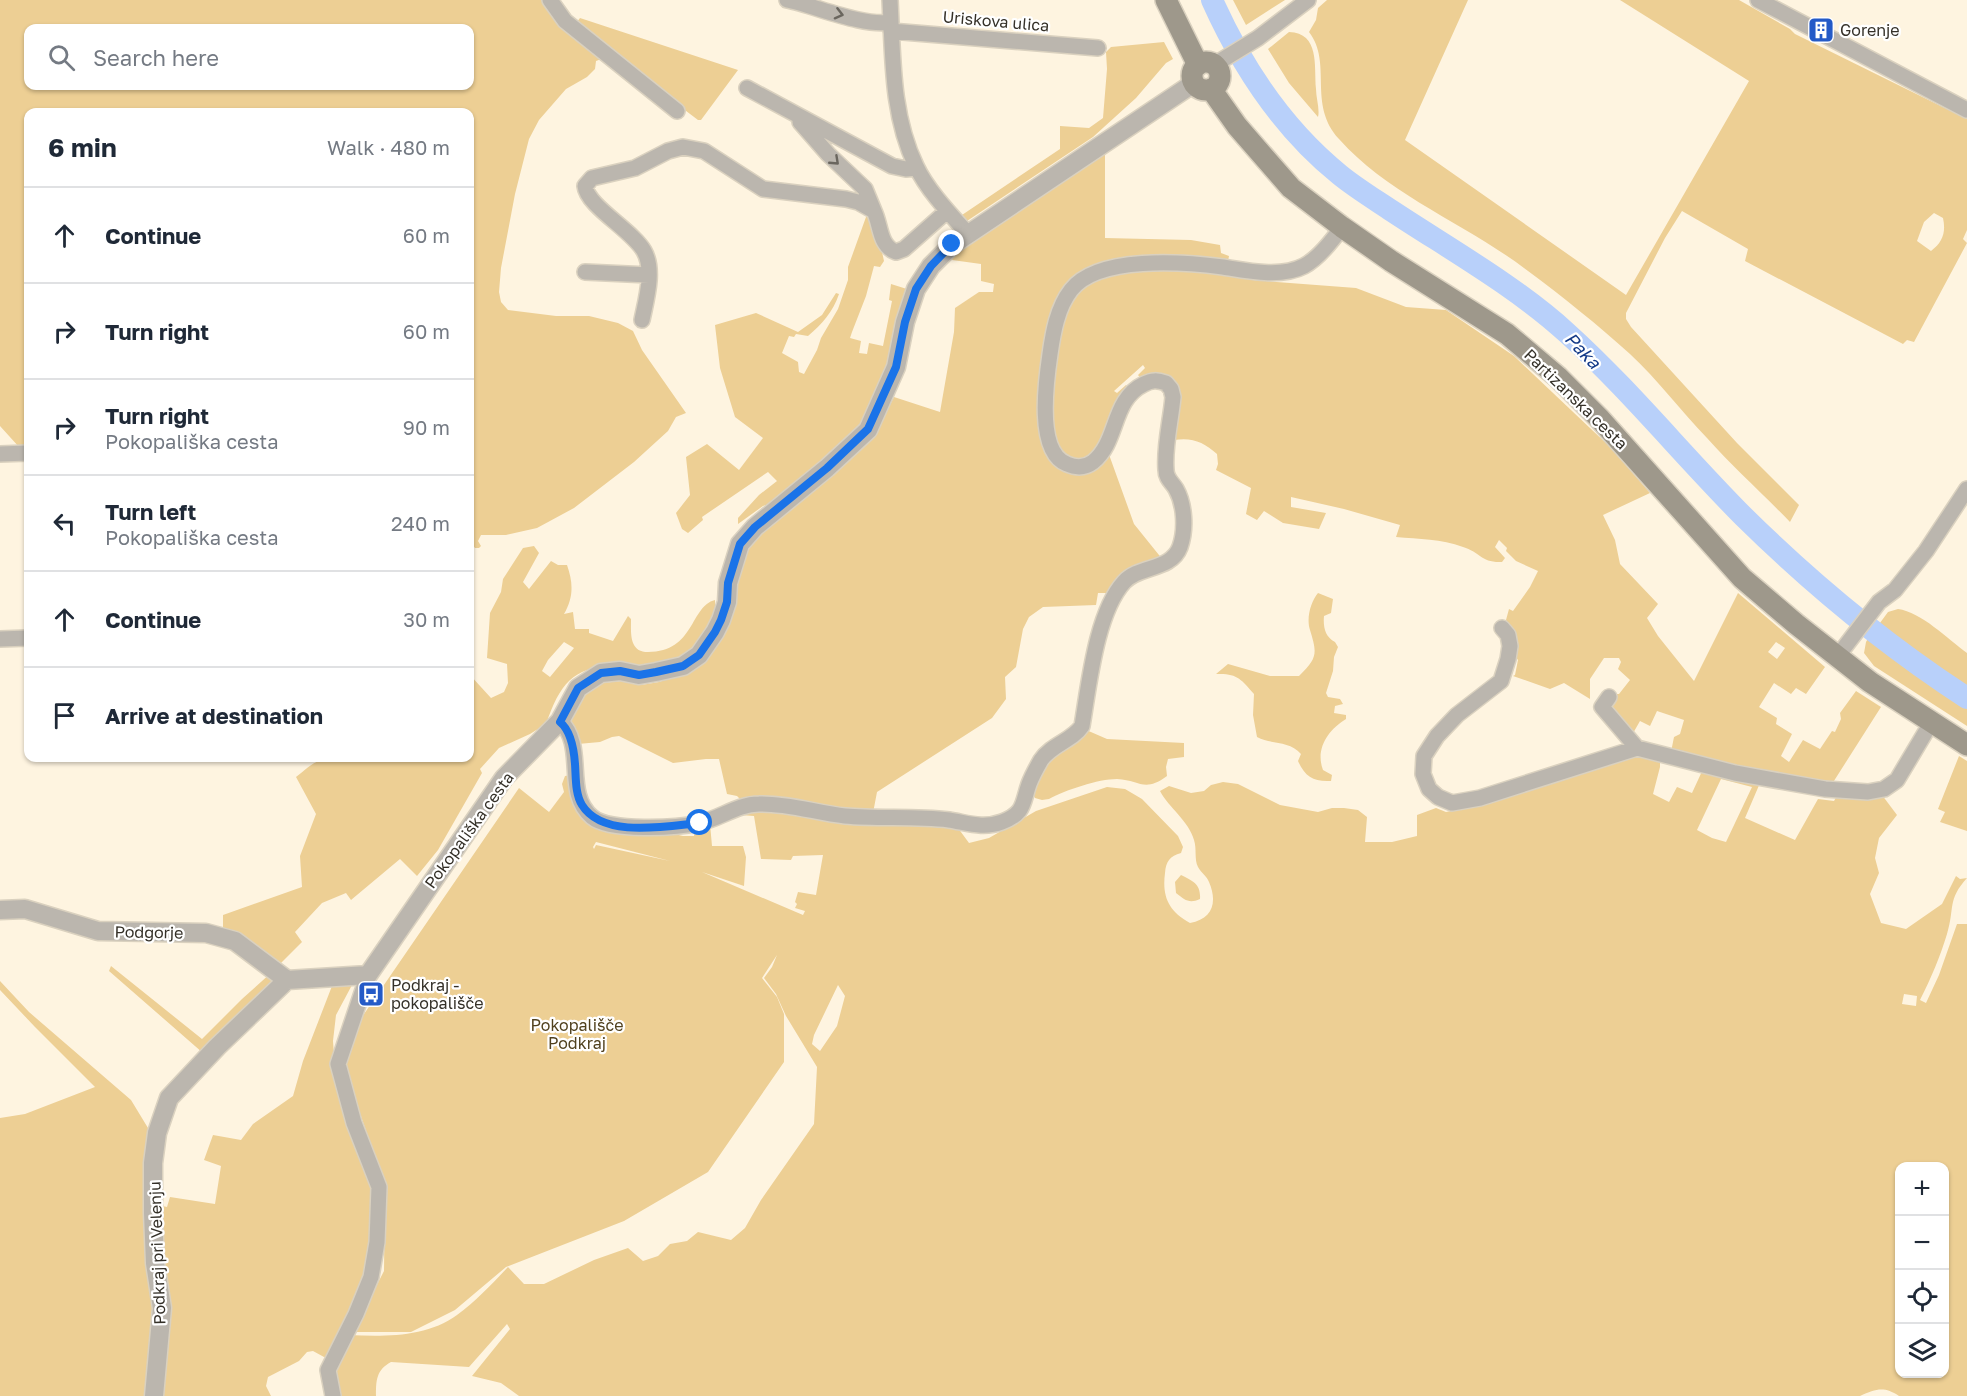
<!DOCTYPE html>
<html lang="en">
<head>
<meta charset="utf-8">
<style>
  body { margin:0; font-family:"Golos Text",sans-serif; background:#f6f6f7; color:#1f2937 }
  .controls { position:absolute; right:18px; bottom:18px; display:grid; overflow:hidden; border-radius:12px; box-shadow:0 2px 4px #0004 }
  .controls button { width:54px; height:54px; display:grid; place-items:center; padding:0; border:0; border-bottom:2px solid #e0e1e3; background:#fff; color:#1f2937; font:30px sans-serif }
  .stop { position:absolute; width:18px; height:18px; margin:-14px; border:4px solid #1a73e8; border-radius:50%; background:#fff }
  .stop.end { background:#1a73e8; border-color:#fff; box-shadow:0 2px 6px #0008 }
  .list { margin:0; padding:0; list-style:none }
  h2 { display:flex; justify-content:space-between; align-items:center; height:78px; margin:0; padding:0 24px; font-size:26px }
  h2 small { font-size:20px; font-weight:400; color:#747a83 }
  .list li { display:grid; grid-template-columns:39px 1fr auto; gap:18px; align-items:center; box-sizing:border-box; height:96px; padding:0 24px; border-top:2px solid #e0e1e3 }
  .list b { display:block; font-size:22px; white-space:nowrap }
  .list p { margin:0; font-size:20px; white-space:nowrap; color:#747a83 }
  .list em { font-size:20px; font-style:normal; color:#747a83 }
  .icon { flex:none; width:33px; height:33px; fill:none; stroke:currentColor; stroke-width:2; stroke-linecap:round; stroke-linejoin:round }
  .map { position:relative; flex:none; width:1967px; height:1396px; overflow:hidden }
  .search { position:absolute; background:#fff; box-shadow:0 2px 4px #0004; left:24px; top:24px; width:450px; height:66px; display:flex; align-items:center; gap:15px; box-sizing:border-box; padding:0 21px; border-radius:12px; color:#747a83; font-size:22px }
  .panel { position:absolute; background:#fff; box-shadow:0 2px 4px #0004; left:24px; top:108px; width:450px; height:654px; border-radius:12px }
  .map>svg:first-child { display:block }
  .green { fill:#edcf94; fill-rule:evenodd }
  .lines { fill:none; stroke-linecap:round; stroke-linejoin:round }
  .river { stroke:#b8d0fa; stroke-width:22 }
  .minor-casing { stroke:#dad1bf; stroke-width:18 }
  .tertiary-casing { stroke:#dad1bf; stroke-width:21 }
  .secondary-casing { stroke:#dad1bf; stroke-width:24 }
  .minor { stroke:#bbb6ae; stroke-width:15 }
  .tertiary { stroke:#bbb6ae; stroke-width:18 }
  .secondary { stroke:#9e988b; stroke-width:21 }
  .oneway { stroke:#6a665e }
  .route { stroke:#1a73e8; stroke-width:8 }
  .labels { text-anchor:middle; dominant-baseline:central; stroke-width:4.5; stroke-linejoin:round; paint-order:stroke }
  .street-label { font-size:16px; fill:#343028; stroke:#fff }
  .poi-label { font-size:16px; fill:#343028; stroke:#fff; text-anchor:start }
  .park-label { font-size:16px; fill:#51411e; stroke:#fff }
  .water-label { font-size:18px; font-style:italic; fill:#143a88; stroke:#fff }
</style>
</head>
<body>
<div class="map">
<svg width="1967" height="1396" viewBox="0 0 1967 1396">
  <rect width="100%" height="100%" fill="#fef4e0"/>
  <!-- green -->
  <path class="green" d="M0,0H547L607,57L596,61L595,69L587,77L566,89L539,120L529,139L515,194L501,268L499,292L501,302L508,310L556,316H589L618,323L633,331L642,350L686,413L676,417L668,431L634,462L574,508L537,528L506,535H481L478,541L481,546L479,548H475L470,542V112H28V447H19L0,426ZM28,28H470V86H28Z
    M1233,0H1285L1246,25Z
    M1327,0H1468L1405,140L1626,295L1749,81L1620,0H1739L1790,29L1795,34L1967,119V230L1963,239L1967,243L1914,342L1907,340L1903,344L1745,261L1748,249L1682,211L1665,238L1626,313V319L1631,327L1737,443L1799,505L1790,522C1763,494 1733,467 1707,438C1681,411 1658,380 1630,354C1598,325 1563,297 1528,271C1467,224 1391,197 1339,139C1307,104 1333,63 1309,32L1316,20L1318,8ZM1934,213L1943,218C1946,232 1943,242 1931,251L1917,241L1924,222Z
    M580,18L738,70L701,120H698L574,26Z
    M1289,32C1320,33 1314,66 1316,89C1316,98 1320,109 1318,117L1289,83L1268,49Z
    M1164,42L1173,59L1166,63L1136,98L1093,137L964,223L959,217L1060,149V126L1089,128L1103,118L1107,69L1106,52L1111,47Z
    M1105,152V238L1191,240L1220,245L1221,253L1229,256L1228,261L1123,263L1065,292L1043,418L1070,470L1107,449L1134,524L1163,560L1111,593H1098L1096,605L1043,607L1029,617L1023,629L1016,667L1005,677L1006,699L992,718L877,792L873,813L742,801L737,796L727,794L719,759H706L673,763L619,736L612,737L600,742L578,744L568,722L585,692L602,683L621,681L641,685L659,682L687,672L706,659L721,640L730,621L733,578L749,544L823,483L864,445L878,428L894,397L940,412L954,332L955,308L979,292H993L994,284L981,281V264L952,260L953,256Z
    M871,216L875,220L884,261L880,267L874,266L866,296L852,332L850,338L861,341L859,353L867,354L869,343L883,346L892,301L889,300L891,284L910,290L886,374L865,425L781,500L763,506L738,524V518L759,495L777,481L768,472L702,517L703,520L688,533L682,529L676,513L690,495L686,457L707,444L739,470L763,438L735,417L720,368L715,325L756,313L798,332L822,315L836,293L839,294C833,312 822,324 808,336L796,334L794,337L789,336L782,353L798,362L799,372L804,374L817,350L821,338L838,309L848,280V267L866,217Z
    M1125,269H1250L1252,280L1356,288L1406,307L1446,310L1514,356L1610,447L1650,493L1603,515L1615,540L1620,564L1658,604L1647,618L1658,636L1694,681L1738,593L1825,667L1806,694L1796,688L1791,694L1774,683L1759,707L1777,718L1776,724L1792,734L1781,756L1789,762L1803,740L1820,749L1832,731L1835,732L1841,719L1840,713L1856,691L1881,707L1832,784L1759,775L1671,752L1674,737L1680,734L1684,720L1657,711L1650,726L1640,721L1632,735L1607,713L1613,694H1619L1630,680L1618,669L1621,662L1619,658H1604L1590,679V699L1564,683L1550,689L1513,676L1515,675L1518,660L1515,656L1513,636L1506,620L1509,609L1513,611L1530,587L1538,571L1516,561L1506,551L1507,548L1499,540L1495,547L1505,558L1502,562C1481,563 1480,552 1463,547C1441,539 1419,539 1396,537L1400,525L1344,509L1291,497V507L1326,513L1319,529L1283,523L1264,511L1257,520L1246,514L1251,488L1216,470L1218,464L1217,454C1204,442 1192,437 1174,440L1176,393L1142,380L1138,375L1145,368L1143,365L1114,391L1117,393L1126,385L1130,390L1111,427L1088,463L1058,455L1048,411L1052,348L1077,287ZM1776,642L1785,648L1777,659L1768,652Z
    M534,546L539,553L523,582L529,589L551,561L558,565H567C573,582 574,597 564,614L573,612L575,629H589V633L613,641L628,616L631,619C631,633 629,652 648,652C695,652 690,606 715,600C715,606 716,614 714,619C707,640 676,665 655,669C645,670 632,667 622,667C575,664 561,681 546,724L530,734L499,748L480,769L482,773L438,850L417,876L400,859L351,900L346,893L322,903L295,932L302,942L279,965L223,929V915L302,887L300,856L316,814L296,777C314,763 317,757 341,758C347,758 350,757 356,761L368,758H470V675L491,698L504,692L508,683L507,664L487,658L490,613L501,592L503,579L523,548ZM564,642L574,648L550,677L542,671L548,660Z
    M1318,593L1333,599L1331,613L1324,616C1323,627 1325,637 1335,642L1338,647L1334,657L1333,671L1326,693L1328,697L1340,699L1343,704L1335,706L1334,713L1346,715V719C1328,730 1315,749 1323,770L1332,775L1331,781C1314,782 1305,777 1298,761L1301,754C1289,740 1272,745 1257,737L1253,715L1254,694C1241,679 1237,673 1216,674L1228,664L1270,676H1299C1318,658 1317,653 1310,630C1306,618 1311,601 1318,593Z
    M1898,609C1921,612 1948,639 1967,653V692L1877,627L1888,612Z
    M1870,635L1967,705V726L1874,666L1864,653L1866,642Z
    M1084,729L1107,739L1184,743V757L1168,759L1166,767L1167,776C1144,793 1140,780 1117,779C1098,779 1066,790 1049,799L1042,800L1035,798L1032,793L1039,771Z
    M1632,753L1660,758V767L1653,794L1669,802L1677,787L1692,793L1704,767L1760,783L1745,818L1795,840L1818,799L1834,801L1839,792L1882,795L1897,815L1879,838L1875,858L1879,873L1870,894L1881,923L1906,929L1942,904L1956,876L1960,879L1967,878C1947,900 1955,908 1947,934C1940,957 1931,978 1920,1000L1926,1003L1939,975L1957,924H1967V1396H1899C1884,1386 1876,1389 1860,1396H519L501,1383L472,1376L510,1329L507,1324L469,1367L391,1362C376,1370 376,1381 376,1396H340L335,1370L349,1335C385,1337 427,1337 457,1315C476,1301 492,1284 508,1267L524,1284H544L594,1260L628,1248L643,1261L658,1256L670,1244L687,1241L698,1232L731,1240L745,1228L761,1200L814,1124L817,1067L786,1016L776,994L764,978L772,967L777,955L762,978L777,997L784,1014V1062L708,1172L624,1221L506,1267L455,1310L411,1332H353L384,1271L385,1185L341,1059L351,1033L519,788L549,812L564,792L562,784L565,776L570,775L582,813L683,836H694L695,828L710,824L712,846H743L746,857L744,886L702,872L803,915L805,911L795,908L797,904L795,902L798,892L816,895L823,855L793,856L791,860L761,859L754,816L740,815L741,810L932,821L958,828L969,843L989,838L1036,811L1107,787L1125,789L1142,799L1178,836L1183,847L1181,853C1170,856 1166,861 1165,873C1162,896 1168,911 1190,923C1212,919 1218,903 1209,882C1207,876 1201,873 1198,867C1194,859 1197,849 1194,840C1189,821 1169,808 1160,791L1169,786L1191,793L1204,791L1211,785L1223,782L1238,784L1280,805L1318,812L1332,808H1344L1358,810L1367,817L1365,842H1392L1417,836V815L1436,808L1446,812L1456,810L1503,793ZM1721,779L1752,787L1726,842L1712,838L1697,830ZM596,842L670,861L596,845L594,849L593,847ZM838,985L845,996L837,1026L820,1051L812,1044L814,1035ZM1904,994L1917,996L1916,1006L1902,1004ZM1900,1166H1944V1374H1900Z
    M1959,756L1967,761V831L1940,822L1945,812L1938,809Z
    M1181,875C1193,881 1201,884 1200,899C1189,904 1185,900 1176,893L1175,882Z
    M111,966L202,1039L242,999L272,972L278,981L203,1053L109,971Z
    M0,981L29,1012L131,1100L148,1128L154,1129L155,1292L146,1396H0V1118L25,1114L95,1087L35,1027L0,990Z
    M352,985L336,1015L333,1041L335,1069L374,1183L369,1274L330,1356L324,1357L313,1351L307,1352L299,1361L268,1377L266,1386L271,1396H158V1205L167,1207L170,1197L215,1204L221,1166L204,1160L213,1135L241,1140L253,1124L293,1096L303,1061L332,986Z"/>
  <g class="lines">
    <!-- river -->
    <path class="river" d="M1212,0C1242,67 1283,129 1340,175C1356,188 1374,199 1392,211C1448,248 1517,287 1567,333C1630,390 1684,457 1744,517C1812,584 1887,646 1967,698"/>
    <defs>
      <path id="minor" d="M550,0L565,21L677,111
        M787,0C816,6 863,27 891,22
        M890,0C893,56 891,114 916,166C927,190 951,215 969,235
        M1758,0L1967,110
        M891,31L1098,48
        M1214,65L1258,38L1308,0
        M747,88L892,166L906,169L917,168
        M800,122L828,154L865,189L874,211
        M585,272L649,275
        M642,320C646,300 655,270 644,251C632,230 587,206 585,186L592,178L635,168L668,151L683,147L704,151L763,189L846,199L858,202L874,211C881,225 879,246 896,252L904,249L947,211
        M0,454L28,453
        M1502,628L1508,635L1510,646L1508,659L1501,681L1457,715L1437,736L1424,756L1423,774L1429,789L1438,797L1452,803L1480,798L1637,748L1735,773L1825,789L1868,792L1884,789L1897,780L1931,723
        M0,639L28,638
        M1837,657L1879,602L1895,590L1926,551L1967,489
        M1609,697L1602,707L1637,748
        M560,721C587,746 563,793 592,817C610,832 677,828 699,823C720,819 737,804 759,804C787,803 817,813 845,816C879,819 914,816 949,820C968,823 983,829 1002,822C1025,813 1022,804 1029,784C1032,776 1037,767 1041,760C1052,744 1072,741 1082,726C1089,685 1096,613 1124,582C1139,565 1171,571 1180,547C1186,530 1185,505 1176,489C1172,482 1166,479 1166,470C1164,445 1171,421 1173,397L1171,389L1166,383C1157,380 1152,380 1144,384C1111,400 1119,441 1093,462C1085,468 1076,468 1067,464C1036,452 1046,381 1050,354C1053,333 1057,308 1071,290C1098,255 1184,262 1223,267C1248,271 1281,278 1304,266C1319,258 1332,241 1342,227
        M333,1396L328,1370L356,1314L371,1277L377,1242L379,1187L354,1123L338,1064L368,975"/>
      <path id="tertiary" d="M0,910L25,909L98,931L206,933L235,941L287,980
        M287,980L368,975L504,778L560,721L578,688L601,673L620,671L639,675L656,672L683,666L699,655L715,632L721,620L727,602L728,583L740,544L755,527L827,468L868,430L896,367L905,322L916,289L931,266L952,245L1194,83
        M154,1396L162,1308L155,1263L153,1213V1163L157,1133L169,1098L217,1047L287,980"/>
      <path id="secondary" d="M1166,0L1198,65
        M1192 76a14 14 0 1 1 28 0a14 14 0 1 1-28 0Z
        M1211,89L1237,126L1291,188L1342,227L1391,261L1507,334L1558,377L1600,419L1742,578L1796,624L1870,682L1967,745"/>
    </defs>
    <!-- minor casing -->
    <use href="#minor" class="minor-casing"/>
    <!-- tertiary casing -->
    <use href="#tertiary" class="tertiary-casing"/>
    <!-- secondary casing -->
    <use href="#secondary" class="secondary-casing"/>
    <!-- minor -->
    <use href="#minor" class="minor"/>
    <!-- tertiary -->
    <use href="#tertiary" class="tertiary"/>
    <!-- secondary -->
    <use href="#secondary" class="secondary"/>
  </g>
  <!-- one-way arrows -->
  <defs><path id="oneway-chevron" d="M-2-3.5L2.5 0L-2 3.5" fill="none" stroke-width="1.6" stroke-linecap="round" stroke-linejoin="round" transform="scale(1.5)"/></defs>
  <g class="oneway">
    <use href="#oneway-chevron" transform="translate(839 14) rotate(14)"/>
    <use href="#oneway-chevron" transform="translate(835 161) rotate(43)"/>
  </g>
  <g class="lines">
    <!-- route -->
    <path class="route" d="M700,823C667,826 603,839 582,805C575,794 576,777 575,764C574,750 571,731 560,722L578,688L601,673L620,671L639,675L656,672L683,666L699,655L715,632L721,620L727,602L728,583L740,544L755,527L827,468L868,429L896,367L905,322L916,289L931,266L952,244"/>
  </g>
  <!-- icons -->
  <defs>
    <symbol id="building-square" viewBox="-11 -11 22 22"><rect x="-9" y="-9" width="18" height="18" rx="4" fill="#245ac7" stroke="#fff"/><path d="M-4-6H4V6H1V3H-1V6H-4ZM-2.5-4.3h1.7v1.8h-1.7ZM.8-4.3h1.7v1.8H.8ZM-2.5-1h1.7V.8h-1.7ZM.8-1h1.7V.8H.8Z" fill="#fff"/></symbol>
    <symbol id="bus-square" viewBox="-11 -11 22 22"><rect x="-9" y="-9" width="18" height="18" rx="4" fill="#245ac7" stroke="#fff"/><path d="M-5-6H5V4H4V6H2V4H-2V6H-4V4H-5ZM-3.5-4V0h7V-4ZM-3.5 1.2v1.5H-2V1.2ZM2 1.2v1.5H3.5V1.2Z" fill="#fff"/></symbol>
  </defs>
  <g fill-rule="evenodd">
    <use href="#building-square" x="1806" y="15" width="30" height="30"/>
    <use href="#bus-square" x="356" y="979" width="30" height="30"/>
  </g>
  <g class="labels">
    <!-- street labels -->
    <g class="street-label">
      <text transform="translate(996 21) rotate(5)">Uriskova ulica</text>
      <text transform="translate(1576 399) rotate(44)">Partizanska cesta</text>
      <text transform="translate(469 830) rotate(-54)">Pokopališka cesta</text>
      <text transform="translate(149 932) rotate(1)">Podgorje</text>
      <text transform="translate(157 1253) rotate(-92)">Podkraj pri Velenju</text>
    </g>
    <!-- poi labels -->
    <g class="poi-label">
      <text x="1840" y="30">Gorenje</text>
      <text x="391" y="985">Podkraj -<tspan x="391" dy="18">pokopališče</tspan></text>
    </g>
    <!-- park labels -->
    <g class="park-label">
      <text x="577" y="1025">Pokopališče<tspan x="577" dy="18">Podkraj</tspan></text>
    </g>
    <!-- water labels -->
    <g class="water-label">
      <text transform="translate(1583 350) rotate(46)">Paka</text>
    </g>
  </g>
</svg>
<div class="controls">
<button>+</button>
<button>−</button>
<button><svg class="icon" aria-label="locate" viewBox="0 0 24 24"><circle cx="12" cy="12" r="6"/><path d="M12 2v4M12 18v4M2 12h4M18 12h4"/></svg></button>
<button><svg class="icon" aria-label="layers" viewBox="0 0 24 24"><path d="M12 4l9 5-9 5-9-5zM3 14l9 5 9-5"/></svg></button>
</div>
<div class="stop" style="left:700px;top:823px"></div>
<div class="stop end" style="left:952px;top:244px"></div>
<div class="search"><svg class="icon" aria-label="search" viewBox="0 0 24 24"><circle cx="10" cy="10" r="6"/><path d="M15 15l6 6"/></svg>Search here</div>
<section class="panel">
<h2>6 min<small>Walk · 480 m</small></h2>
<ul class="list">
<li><svg class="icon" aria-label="ahead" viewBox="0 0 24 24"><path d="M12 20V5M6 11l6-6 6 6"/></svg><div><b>Continue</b></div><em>60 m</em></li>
<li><svg class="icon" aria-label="right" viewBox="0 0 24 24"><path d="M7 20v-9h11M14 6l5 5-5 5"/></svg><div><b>Turn right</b></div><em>60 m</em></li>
<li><svg class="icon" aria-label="right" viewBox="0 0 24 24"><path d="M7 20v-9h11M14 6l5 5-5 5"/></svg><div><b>Turn right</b><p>Pokopališka cesta</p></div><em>90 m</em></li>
<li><svg class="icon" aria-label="left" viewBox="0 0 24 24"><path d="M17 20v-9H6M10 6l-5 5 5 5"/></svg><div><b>Turn left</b><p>Pokopališka cesta</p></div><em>240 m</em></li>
<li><svg class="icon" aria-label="ahead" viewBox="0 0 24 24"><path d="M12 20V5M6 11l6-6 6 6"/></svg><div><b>Continue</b></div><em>30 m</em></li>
<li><svg class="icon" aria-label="arrive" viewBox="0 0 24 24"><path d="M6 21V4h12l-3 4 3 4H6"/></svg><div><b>Arrive at destination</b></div></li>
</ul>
</section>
</div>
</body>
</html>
